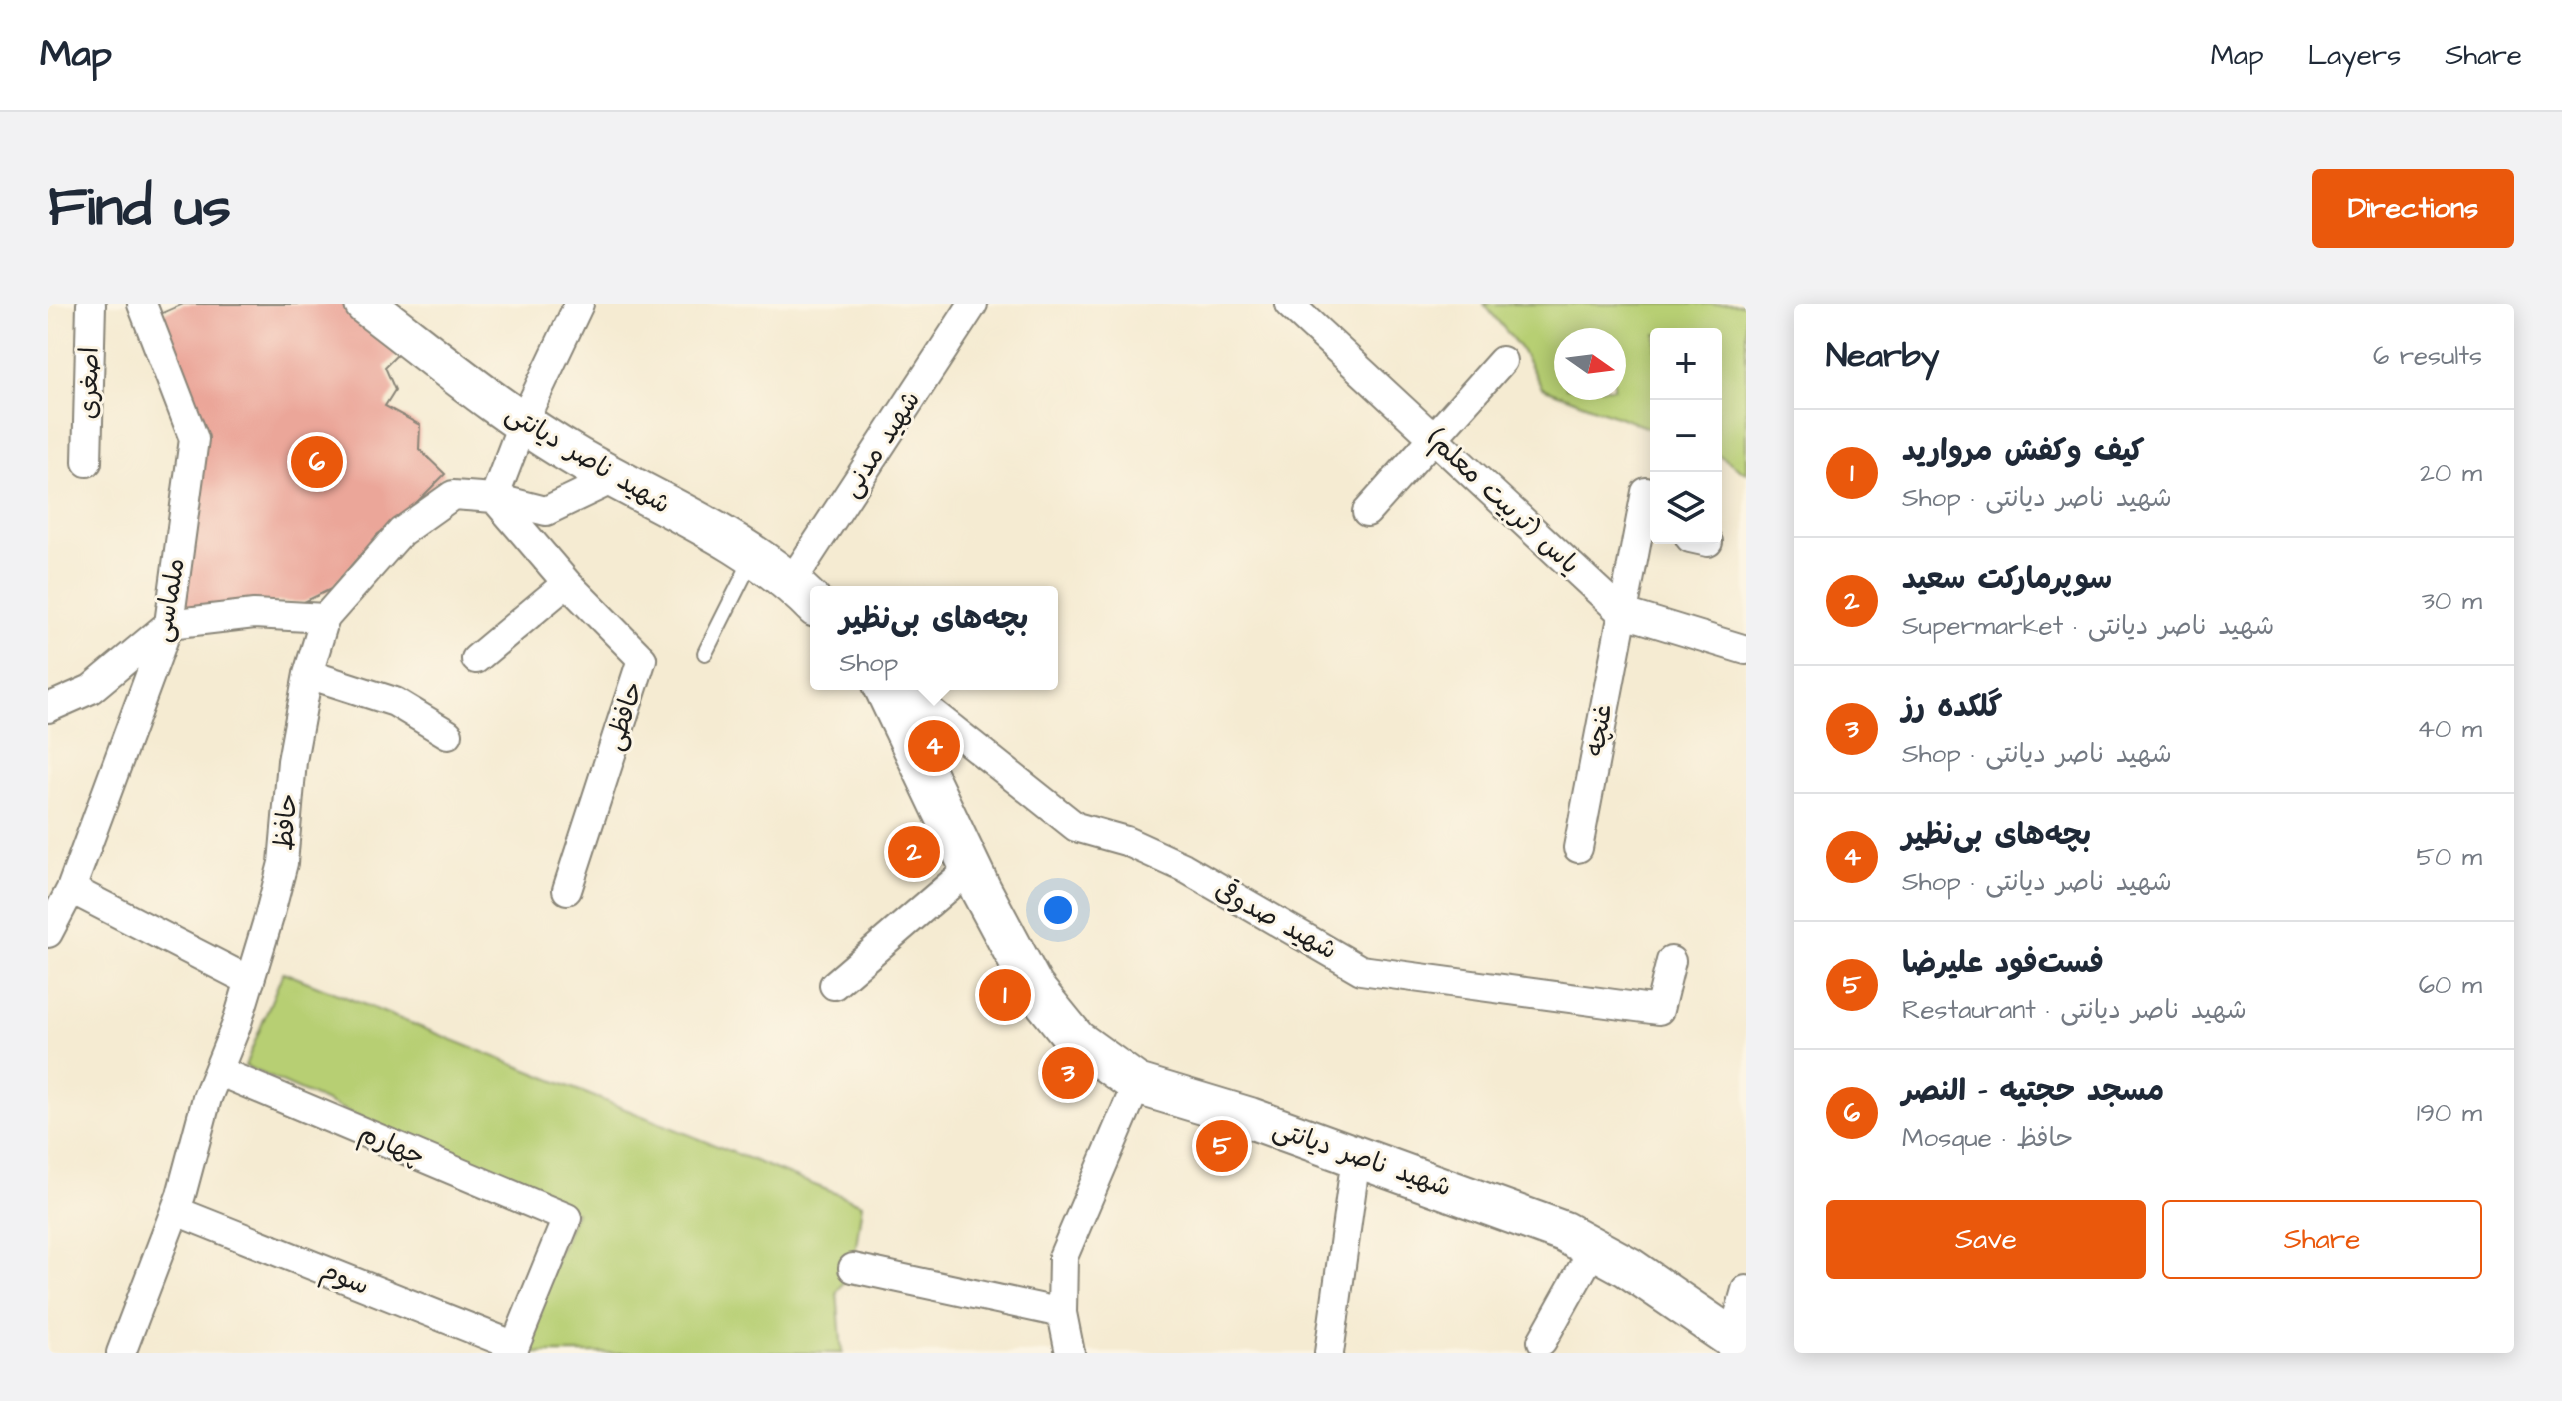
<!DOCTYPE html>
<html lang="en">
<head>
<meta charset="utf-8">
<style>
  body { margin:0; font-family:"Architects Daughter","Playpen Sans Arabic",sans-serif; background:#f2f2f3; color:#1f2937 }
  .controls { position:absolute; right:24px; top:24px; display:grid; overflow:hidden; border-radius:8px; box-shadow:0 4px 20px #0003 }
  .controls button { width:72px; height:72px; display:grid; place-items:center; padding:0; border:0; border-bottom:2px solid #e0e1e3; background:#fff; color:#1f2937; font:40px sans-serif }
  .compass { position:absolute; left:1506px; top:24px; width:72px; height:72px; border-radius:50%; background:#fff; box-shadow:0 4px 20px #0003; rotate:104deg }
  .you { position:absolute; left:1010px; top:606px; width:28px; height:28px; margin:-20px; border:6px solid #fff; border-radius:50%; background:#1a73e8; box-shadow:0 0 0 12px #1a73e833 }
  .badge { display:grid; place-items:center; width:52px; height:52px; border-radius:50%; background:#ea580c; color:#fff; font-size:26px; font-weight:700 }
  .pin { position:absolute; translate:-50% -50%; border:4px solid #fff; box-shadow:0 2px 8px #0006 }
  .popup { position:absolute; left:762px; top:282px; width:248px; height:104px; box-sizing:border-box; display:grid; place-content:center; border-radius:8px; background:#fff; filter:drop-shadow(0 2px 6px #0005); font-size:26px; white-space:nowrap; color:#747a83 }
  .popup b { font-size:30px; color:#1f2937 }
  .popup::after { content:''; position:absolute; left:50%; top:100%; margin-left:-16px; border:16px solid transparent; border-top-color:#fff }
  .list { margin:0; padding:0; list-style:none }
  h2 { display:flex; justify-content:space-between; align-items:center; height:104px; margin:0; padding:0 32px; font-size:34px }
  h2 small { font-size:26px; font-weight:400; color:#747a83 }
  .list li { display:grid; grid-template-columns:52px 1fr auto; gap:24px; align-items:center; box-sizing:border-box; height:128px; padding:0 32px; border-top:2px solid #e0e1e3 }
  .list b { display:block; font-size:30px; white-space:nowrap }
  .list p { margin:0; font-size:26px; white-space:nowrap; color:#747a83 }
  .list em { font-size:26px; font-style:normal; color:#747a83 }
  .actions { display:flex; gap:16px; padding:24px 32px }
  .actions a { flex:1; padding:18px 0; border:2px solid #ea580c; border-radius:8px; text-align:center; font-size:28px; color:#ea580c }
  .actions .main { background:#ea580c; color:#fff }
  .icon { flex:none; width:44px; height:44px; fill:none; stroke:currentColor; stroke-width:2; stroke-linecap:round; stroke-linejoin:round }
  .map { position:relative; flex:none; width:1698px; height:1049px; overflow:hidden; border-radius:8px }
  header { display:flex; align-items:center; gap:48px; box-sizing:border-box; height:112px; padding:0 40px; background:#fff; border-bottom:2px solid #e0e1e3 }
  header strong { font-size:38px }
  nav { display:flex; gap:44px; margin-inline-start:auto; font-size:28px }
  .intro { display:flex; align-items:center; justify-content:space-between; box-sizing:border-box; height:192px; padding:0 48px }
  h1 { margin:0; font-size:56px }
  .button { padding:20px 36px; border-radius:8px; background:#ea580c; color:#fff; font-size:28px; font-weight:700 }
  main { display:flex; gap:48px; padding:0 48px }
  aside { flex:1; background:#fff; border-radius:8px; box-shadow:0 4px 20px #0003 }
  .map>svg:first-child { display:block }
  .green { fill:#b7cf73; stroke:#6a7648; stroke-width:2; fill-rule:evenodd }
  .building { fill:#eba699 }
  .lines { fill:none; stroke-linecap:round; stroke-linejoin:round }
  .service-casing { stroke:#888477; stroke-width:18 }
  .minor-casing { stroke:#888477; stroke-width:32 }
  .secondary-casing { stroke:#888477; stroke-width:44 }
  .service { stroke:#fff; stroke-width:14 }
  .minor { stroke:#fff; stroke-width:28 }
  .secondary { stroke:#fff; stroke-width:40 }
  .labels { text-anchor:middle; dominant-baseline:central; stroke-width:6; stroke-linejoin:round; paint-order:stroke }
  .street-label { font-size:26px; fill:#1c1c1c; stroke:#fcf5e5 }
</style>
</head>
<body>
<header>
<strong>Map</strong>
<nav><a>Map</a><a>Layers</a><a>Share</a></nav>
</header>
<div class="intro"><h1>Find us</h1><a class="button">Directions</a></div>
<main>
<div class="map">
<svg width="1698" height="1049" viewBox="0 0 1698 1049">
  <rect width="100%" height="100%" fill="#fcf5e5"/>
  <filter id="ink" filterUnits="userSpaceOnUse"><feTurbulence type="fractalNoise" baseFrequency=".0125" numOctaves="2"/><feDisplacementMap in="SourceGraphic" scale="16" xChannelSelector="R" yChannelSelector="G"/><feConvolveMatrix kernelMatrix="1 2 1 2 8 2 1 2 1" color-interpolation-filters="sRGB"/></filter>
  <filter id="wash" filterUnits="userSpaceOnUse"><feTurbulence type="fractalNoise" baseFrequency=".006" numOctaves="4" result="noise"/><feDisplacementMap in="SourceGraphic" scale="32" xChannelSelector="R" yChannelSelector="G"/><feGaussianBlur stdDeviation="1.8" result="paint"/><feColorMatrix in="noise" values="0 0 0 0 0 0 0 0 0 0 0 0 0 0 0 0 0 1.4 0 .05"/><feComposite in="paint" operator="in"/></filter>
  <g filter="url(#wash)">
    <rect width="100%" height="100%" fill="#f5ebd2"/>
    <!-- green -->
    <path class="green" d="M1436,0H1698V169L1668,149V30H1608V127L1494,84L1472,44ZM1518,36H1566V84H1518Z
      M235,668L814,900L805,964L789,988L794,1049H487L471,1044L528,908L197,762Z"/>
    <g id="blocks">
      <!-- building -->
      <path class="building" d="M135,0H296L305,3L349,51L337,63L347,86L337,102L372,121L371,145L397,170L353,214L330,230L283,285L256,298H231L138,312L130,301L158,127L112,10Z"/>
    </g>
  </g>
  <g filter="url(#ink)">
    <use href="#blocks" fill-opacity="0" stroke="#888477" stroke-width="2"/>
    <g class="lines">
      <defs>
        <path id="service" d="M657,349L705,253"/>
        <path id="minor" d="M1241,0L1573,308L1698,346
          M39,158L43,0
          M1319,208L1454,57
          M1642,234L1660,238
          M742,280L925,0
          M428,355L519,279
          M260,370L347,398L400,430
          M848,380L1028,523L1078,537L1135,563L1313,666L1611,706L1623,657
          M0,404L43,385L121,320L206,310L277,314
          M1530,544L1598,188
          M23,585L202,677
          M519,586L594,355L519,279L446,194L475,118L531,0
          M0,629L23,585L121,320L146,135L94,0
          M786,681L922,564
          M170,767L519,914L464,1049
          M128,907L467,1042
          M805,964L1014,1009
          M1684,1036L1698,986
          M1494,1037L1546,944
          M73,1049L133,891L159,794L188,722L221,613L235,559L244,457L260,370L277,314L353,228L405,191L446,194L498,207L567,174
          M1022,1049L1014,1009L1015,953L1089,780
          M1281,1049L1308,853"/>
        <path id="secondary" d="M317,0C387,53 454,110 530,154C610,200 703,236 768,303
          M835,380L933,586L985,683L1028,736L1089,780L1202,814L1516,928L1580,963L1698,1044"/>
      </defs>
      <!-- service casing -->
      <use href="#service" class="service-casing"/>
      <!-- minor casing -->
      <use href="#minor" class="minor-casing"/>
      <!-- secondary casing -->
      <use href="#secondary" class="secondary-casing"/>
      <!-- service -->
      <use href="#service" class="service"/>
      <!-- minor -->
      <use href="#minor" class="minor"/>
      <!-- secondary -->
      <use href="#secondary" class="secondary"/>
    </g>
  </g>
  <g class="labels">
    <!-- street labels -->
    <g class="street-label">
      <text transform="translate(41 79) rotate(-89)">اصغری</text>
      <text transform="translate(833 140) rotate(-57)">شهید مدنی</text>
      <text transform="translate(540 155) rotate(31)">شهید ناصر دیانتی</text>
      <text transform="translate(1455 198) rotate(43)">یاس (تربیت معلم)</text>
      <text transform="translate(121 296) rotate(-80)">ملماسی</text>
      <text transform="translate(576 412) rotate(-72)">حافظی</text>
      <text transform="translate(1551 426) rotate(-80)">غنچه</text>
      <text transform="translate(238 518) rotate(-85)">حافظ</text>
      <text transform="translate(1228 616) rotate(29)">شهید صدوقی</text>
      <text transform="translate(344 841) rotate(23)">چهارم</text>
      <text transform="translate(1314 854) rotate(19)">شهید ناصر دیانتی</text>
      <text transform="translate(297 974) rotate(22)">سوم</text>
    </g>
  </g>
</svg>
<div class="controls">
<button>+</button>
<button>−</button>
<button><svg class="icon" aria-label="layers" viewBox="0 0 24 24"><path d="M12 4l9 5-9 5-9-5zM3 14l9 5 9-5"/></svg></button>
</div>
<svg class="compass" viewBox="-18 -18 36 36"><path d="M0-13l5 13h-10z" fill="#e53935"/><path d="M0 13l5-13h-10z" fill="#747a83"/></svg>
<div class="you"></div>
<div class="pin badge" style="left:957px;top:691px">1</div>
<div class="pin badge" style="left:866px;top:548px">2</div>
<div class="pin badge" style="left:1020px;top:769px">3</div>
<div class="pin badge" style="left:886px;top:442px">4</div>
<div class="popup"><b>بچه‌های بی‌نظیر</b>Shop</div>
<div class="pin badge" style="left:1174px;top:842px">5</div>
<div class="pin badge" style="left:269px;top:158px">6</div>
</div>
<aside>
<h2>Nearby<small>6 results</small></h2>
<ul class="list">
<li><span class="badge">1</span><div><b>کیف و‌کفش مروارید</b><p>Shop · شهید ناصر دیانتی</p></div><em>20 m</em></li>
<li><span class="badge">2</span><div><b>سوپرمارکت سعید</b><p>Supermarket · شهید ناصر دیانتی</p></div><em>30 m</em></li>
<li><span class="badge">3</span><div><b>گلکده رز</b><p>Shop · شهید ناصر دیانتی</p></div><em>40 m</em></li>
<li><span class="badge">4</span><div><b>بچه‌های بی‌نظیر</b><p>Shop · شهید ناصر دیانتی</p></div><em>50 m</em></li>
<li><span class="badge">5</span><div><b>فست‌فود علیرضا</b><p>Restaurant · شهید ناصر دیانتی</p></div><em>60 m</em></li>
<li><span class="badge">6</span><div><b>مسجد حجتیه - النصر</b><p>Mosque · حافظ</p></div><em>190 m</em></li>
</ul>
<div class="actions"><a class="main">Save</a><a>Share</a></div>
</aside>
</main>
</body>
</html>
